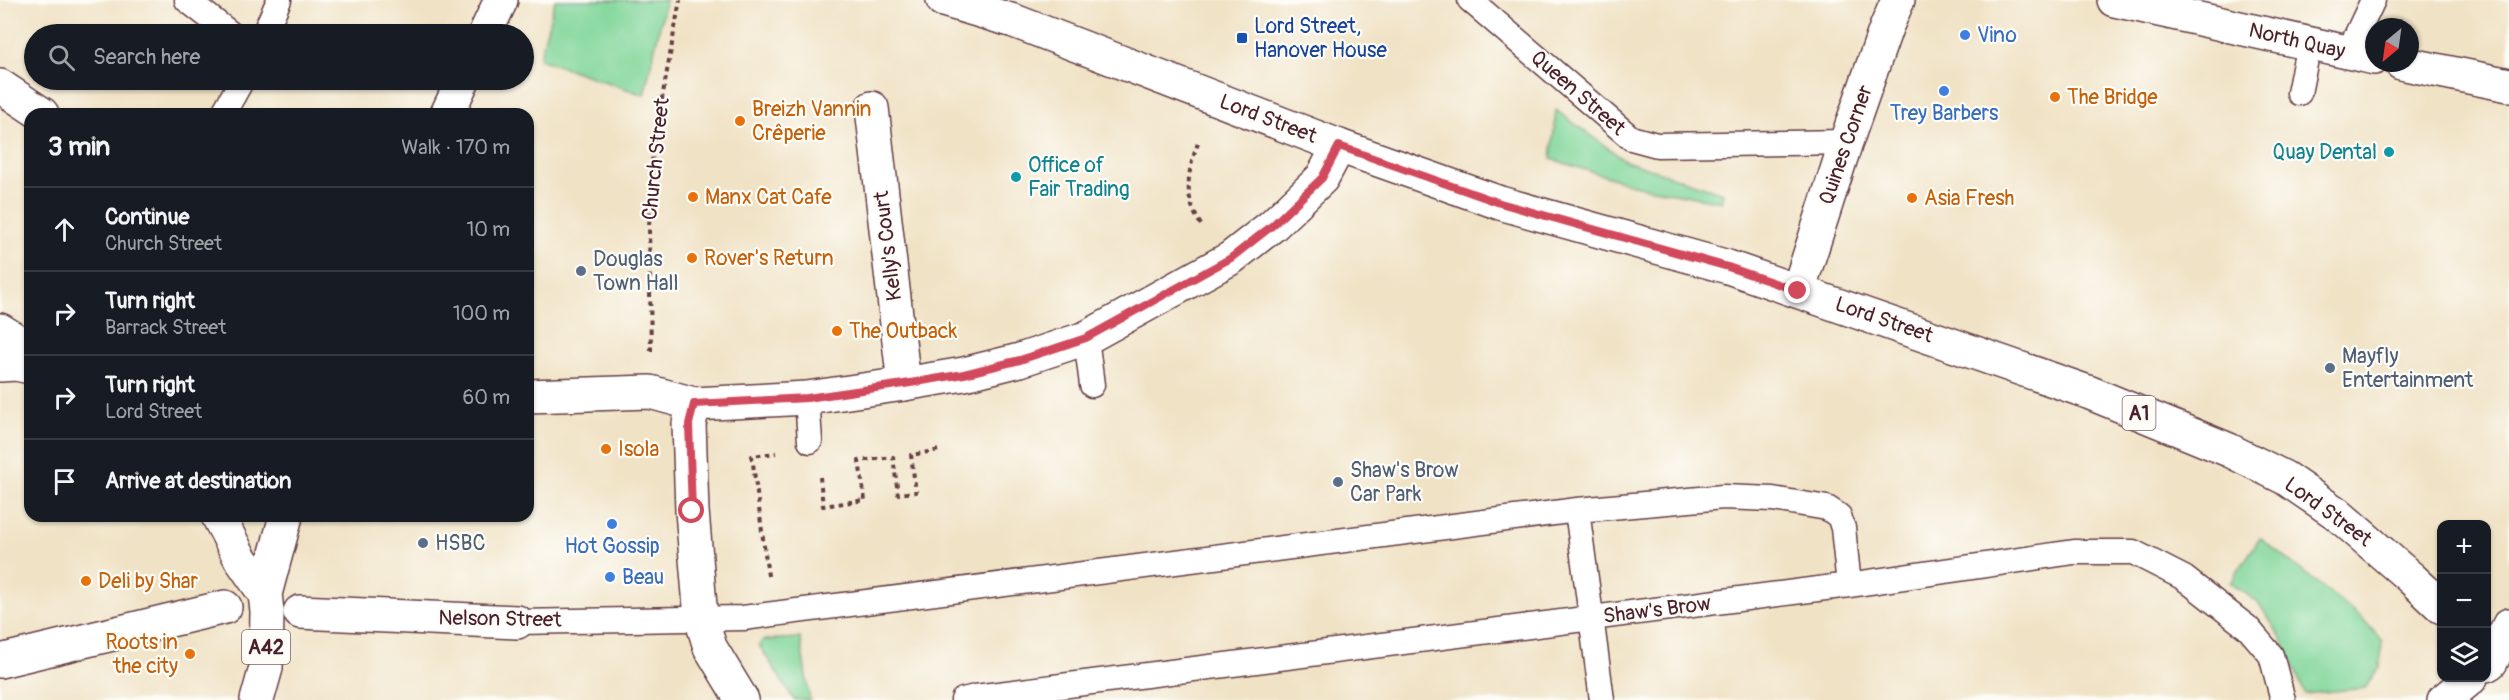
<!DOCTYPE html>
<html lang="en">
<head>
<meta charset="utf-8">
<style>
  body { margin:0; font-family:Pangolin,sans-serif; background:#242831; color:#f1f3f6 }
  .controls { position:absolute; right:18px; bottom:18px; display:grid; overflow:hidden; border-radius:12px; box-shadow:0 2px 4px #0004 }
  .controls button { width:54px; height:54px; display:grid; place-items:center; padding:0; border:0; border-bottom:2px solid #363941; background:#171b24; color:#f1f3f6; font:30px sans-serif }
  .compass { position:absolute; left:2365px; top:18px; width:54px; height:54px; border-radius:50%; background:#171b24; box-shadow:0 2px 4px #0004; rotate:209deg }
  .stop { position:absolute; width:18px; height:18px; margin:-14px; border:4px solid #d1495b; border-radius:50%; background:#fff }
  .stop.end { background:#d1495b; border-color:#fff; box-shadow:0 2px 6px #0008 }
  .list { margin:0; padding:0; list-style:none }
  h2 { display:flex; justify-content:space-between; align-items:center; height:78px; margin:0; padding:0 24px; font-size:26px }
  h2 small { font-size:20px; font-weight:400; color:#9ea1a6 }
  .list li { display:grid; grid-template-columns:39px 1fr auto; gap:18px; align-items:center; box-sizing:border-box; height:84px; padding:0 24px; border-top:2px solid #363941 }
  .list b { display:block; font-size:22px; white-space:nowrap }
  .list p { margin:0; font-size:20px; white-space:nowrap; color:#9ea1a6 }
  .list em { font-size:20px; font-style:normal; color:#9ea1a6 }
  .icon { flex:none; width:33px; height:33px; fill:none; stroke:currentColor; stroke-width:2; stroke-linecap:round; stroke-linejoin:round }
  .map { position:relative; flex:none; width:2509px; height:700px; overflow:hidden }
  .search { position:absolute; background:#171b24; box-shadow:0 2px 4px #0004; left:24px; top:24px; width:510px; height:66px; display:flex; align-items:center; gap:15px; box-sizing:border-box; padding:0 21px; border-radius:33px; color:#9ea1a6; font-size:22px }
  .panel { position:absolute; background:#171b24; box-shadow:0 2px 4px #0004; left:24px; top:108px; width:510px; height:414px; border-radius:18px }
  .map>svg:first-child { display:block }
  .green { fill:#7fd598; stroke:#647a62; stroke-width:1.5 }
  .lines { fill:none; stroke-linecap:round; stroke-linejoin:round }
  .lane-casing { stroke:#633c42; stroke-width:27 }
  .street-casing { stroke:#633c42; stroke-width:36 }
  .secondary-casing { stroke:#633c42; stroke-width:36 }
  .primary-casing { stroke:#633c42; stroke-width:36 }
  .path { stroke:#633c42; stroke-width:4; stroke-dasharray:4.5 4.5; stroke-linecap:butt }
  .lane { stroke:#fff; stroke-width:24 }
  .street { stroke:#fff; stroke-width:33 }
  .secondary { stroke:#fff; stroke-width:33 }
  .primary { stroke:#fff; stroke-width:33 }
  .route { stroke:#d1495b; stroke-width:8 }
  .shop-dot { fill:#3f7fe0; stroke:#fdfcf7; stroke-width:2 }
  .transit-dot { fill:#1a4fb4; stroke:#fdfcf7; stroke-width:2 }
  .food-dot { fill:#e8710a; stroke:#fdfcf7; stroke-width:2 }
  .culture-dot { fill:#0f9aa8; stroke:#fdfcf7; stroke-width:2 }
  .service-dot { fill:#5c6f8a; stroke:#fdfcf7; stroke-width:2 }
  .labels { text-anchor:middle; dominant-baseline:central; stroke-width:4.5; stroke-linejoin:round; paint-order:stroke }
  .shield { fill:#fdfcf7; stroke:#806168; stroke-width:1.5 }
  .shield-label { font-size:20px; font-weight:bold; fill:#4a1f2b }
  .transit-label { font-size:21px; fill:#164399; stroke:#fdfcf7; text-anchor:start }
  .shop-label { font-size:21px; fill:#366cbe; stroke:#fdfcf7; text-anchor:start }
  .street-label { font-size:21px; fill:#4a1f2b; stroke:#fdfcf7 }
  .food-label { font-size:21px; fill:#c56008; stroke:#fdfcf7; text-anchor:start }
  .culture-label { font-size:21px; fill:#0d838f; stroke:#fdfcf7; text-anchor:end }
  .service-label { font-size:21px; fill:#4e5e75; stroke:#fdfcf7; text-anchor:start }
</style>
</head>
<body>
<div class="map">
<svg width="2509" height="700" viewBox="0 0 2509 700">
  <rect width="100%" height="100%" fill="#fdfcf7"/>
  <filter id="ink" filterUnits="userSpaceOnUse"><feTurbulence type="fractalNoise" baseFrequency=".0167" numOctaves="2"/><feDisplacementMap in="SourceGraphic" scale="12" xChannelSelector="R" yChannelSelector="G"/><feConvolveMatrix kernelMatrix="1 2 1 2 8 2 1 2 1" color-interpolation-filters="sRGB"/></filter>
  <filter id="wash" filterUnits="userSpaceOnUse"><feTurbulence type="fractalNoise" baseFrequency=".008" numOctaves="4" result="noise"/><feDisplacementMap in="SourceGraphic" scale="24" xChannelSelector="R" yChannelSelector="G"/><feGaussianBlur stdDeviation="1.35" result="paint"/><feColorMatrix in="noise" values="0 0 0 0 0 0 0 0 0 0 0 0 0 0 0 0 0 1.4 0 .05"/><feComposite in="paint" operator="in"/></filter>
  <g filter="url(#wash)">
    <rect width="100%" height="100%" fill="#f0e2c5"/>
    <!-- green -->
    <path class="green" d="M555,0H666L644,95L539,59Z
      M1556,110L1626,161L1723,193L1721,202L1637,186L1551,159Z
      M2260,538L2362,618L2382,641L2380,667L2365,688L2305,694L2282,639L2258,602L2230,583Z
      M800,638L810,700H794L759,645L763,640Z"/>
  </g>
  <g filter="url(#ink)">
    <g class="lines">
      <defs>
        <path id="lane" d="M187,0L231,34
          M1470,0L1631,138L1657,145L1846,142
          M264,34L279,0
          M2348,53L2373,0
          M2299,93L2309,44
          M223,114L242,80
          M1086,338L1092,385
          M807,398L810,441
          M1577,510L1602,700
          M517,622L743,618L1577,510L1723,497L1773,499L1827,508L1839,516L1843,528L1849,585
          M963,700L975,697L1849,585L2074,552H2133L2184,578L2248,628L2271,655L2283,700"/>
        <path id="street" d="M0,86L42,114
          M872,108L904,384
          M0,365L16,364L30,367
          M528,396L650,392L694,404
          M300,612L517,622
          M0,661L225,607"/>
        <path id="secondary" d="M2114,0L2374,58
          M2401,63L2509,85
          M1798,291L1846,142L1886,28L1898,0
          M742,700L710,647L701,618L692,511L689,424L694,404L807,398L904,384L964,374L1020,360L1086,338L1231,258L1273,225L1322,178L1339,146"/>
        <path id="primary" d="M943,0L1014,21L1339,146L1500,203L1728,267L2088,392L2229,450L2285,478L2336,513L2411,578L2442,607
          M485,34L501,0
          M447,114L463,80
          M0,330L30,349
          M218,516L240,558L265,594
          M2486,665L2491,662L2509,625
          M257,700L266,668L267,611L265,594L286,516
          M2444,700L2471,678"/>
      </defs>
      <!-- lane casing -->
      <use href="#lane" class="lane-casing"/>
      <!-- street casing -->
      <use href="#street" class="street-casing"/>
      <!-- secondary casing -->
      <use href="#secondary" class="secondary-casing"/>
      <!-- primary casing -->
      <use href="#primary" class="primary-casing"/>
      <!-- path -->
      <path class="path" d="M1198,143C1187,173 1183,196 1201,225
        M651,351L649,227L653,148L680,0
        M820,477L823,506L865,500L859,461L893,457L898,494L916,492L911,455L940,450
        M768,576L752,456L776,453"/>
      <!-- lane -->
      <use href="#lane" class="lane"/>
      <!-- street -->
      <use href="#street" class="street"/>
      <!-- secondary -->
      <use href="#secondary" class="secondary"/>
      <!-- primary -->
      <use href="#primary" class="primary"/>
    </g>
  </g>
  <g class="lines" filter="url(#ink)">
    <!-- route -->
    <path class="route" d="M692,511L689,424L694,404L807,398L904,384L964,374L1020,360L1086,338L1231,258L1273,225L1322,178L1339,146L1500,203L1728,267L1798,291"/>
  </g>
  <!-- markers -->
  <g class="shop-dot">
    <circle cx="1965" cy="35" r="6"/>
    <circle cx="1944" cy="91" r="6"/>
    <circle cx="612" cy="524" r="6"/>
    <circle cx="610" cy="577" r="6"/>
  </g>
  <rect class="transit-dot" x="1236" y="32" width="12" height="12" rx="3"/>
  <g class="food-dot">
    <circle cx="2055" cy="97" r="6"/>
    <circle cx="740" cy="121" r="6"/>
    <circle cx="693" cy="197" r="6"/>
    <circle cx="1912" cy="198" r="6"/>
    <circle cx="692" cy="258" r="6"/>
    <circle cx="837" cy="331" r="6"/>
    <circle cx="606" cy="449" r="6"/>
    <circle cx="86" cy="581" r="6"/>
    <circle cx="190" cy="654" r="6"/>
  </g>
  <g class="culture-dot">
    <circle cx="2389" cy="152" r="6"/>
    <circle cx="1016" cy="177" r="6"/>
  </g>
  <g class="service-dot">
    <circle cx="581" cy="271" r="6"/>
    <circle cx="2330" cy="368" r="6"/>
    <circle cx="1338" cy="482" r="6"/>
    <circle cx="423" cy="543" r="6"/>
  </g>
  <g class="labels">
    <!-- shield labels -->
    <g class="shield">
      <rect x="2122.5" y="396" width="33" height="34" rx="4.5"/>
      <rect x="242" y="630" width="48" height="34" rx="4.5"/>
    </g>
    <g class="shield-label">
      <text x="2139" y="413">A1</text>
      <text x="266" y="647">A42</text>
    </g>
    <!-- transit labels -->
    <g class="transit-label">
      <text x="1254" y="26">Lord Street,<tspan x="1254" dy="24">Hanover House</tspan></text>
    </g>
    <!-- shop labels -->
    <g class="shop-label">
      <text x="1977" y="35">Vino</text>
      <text x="1944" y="113" text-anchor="middle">Trey Barbers</text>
      <text x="612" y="546" text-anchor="middle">Hot Gossip</text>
      <text x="622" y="577">Beau</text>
    </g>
    <!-- street labels -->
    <g class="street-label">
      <text transform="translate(2297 41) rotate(13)">North Quay</text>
      <text transform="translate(1578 93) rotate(41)">Queen Street</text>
      <text transform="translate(1268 119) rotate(21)">Lord Street</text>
      <text transform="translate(1846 145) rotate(-71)">Quines Corner</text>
      <text transform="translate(656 159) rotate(-84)">Church Street</text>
      <text transform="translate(888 246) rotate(-97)">Kelly's Court</text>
      <text transform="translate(1884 320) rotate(19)">Lord Street</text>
      <text transform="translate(2328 512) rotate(36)">Lord Street</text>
      <text transform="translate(1657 610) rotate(-7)">Shaw's Brow</text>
      <text transform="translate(500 619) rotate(1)">Nelson Street</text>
    </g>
    <!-- food labels -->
    <g class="food-label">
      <text x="2067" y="97">The Bridge</text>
      <text x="752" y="109">Breizh Vannin<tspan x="752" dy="24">Crêperie</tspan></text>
      <text x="705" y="197">Manx Cat Cafe</text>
      <text x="1924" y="198">Asia Fresh</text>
      <text x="704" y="258">Rover's Return</text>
      <text x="849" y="331">The Outback</text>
      <text x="618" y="449">Isola</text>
      <text x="98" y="581">Deli by Shar</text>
      <text x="178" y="642" text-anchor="end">Roots in<tspan x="178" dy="24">the city</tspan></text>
    </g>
    <!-- culture labels -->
    <g class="culture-label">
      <text x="2377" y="152">Quay Dental</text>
      <text x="1028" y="165" text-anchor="start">Office of<tspan x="1028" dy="24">Fair Trading</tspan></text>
    </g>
    <!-- service labels -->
    <g class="service-label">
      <text x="593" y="259">Douglas<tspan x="593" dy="24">Town Hall</tspan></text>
      <text x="2342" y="356">Mayfly<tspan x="2342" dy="24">Entertainment</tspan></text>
      <text x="1350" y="470">Shaw's Brow<tspan x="1350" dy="24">Car Park</tspan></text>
      <text x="435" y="543">HSBC</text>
    </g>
  </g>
</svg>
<div class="controls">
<button>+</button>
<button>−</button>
<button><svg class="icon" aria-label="layers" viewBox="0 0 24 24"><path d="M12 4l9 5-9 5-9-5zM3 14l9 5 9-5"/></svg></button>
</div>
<svg class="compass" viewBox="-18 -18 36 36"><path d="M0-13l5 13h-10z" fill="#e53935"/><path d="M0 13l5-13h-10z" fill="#9ea1a6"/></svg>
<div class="stop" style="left:692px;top:511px"></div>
<div class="stop end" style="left:1798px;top:291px"></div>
<div class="search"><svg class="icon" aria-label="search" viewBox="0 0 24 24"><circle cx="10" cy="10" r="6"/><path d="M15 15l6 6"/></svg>Search here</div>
<section class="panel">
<h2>3 min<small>Walk · 170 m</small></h2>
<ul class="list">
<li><svg class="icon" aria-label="ahead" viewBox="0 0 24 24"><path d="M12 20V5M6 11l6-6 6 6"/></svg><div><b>Continue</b><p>Church Street</p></div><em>10 m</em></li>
<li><svg class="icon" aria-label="right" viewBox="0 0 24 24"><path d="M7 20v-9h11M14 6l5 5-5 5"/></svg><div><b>Turn right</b><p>Barrack Street</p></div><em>100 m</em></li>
<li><svg class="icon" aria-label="right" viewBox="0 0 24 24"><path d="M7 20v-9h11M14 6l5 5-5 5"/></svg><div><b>Turn right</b><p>Lord Street</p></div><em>60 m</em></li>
<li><svg class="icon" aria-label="arrive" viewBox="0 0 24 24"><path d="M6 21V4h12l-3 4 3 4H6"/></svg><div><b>Arrive at destination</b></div></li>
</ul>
</section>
</div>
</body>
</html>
